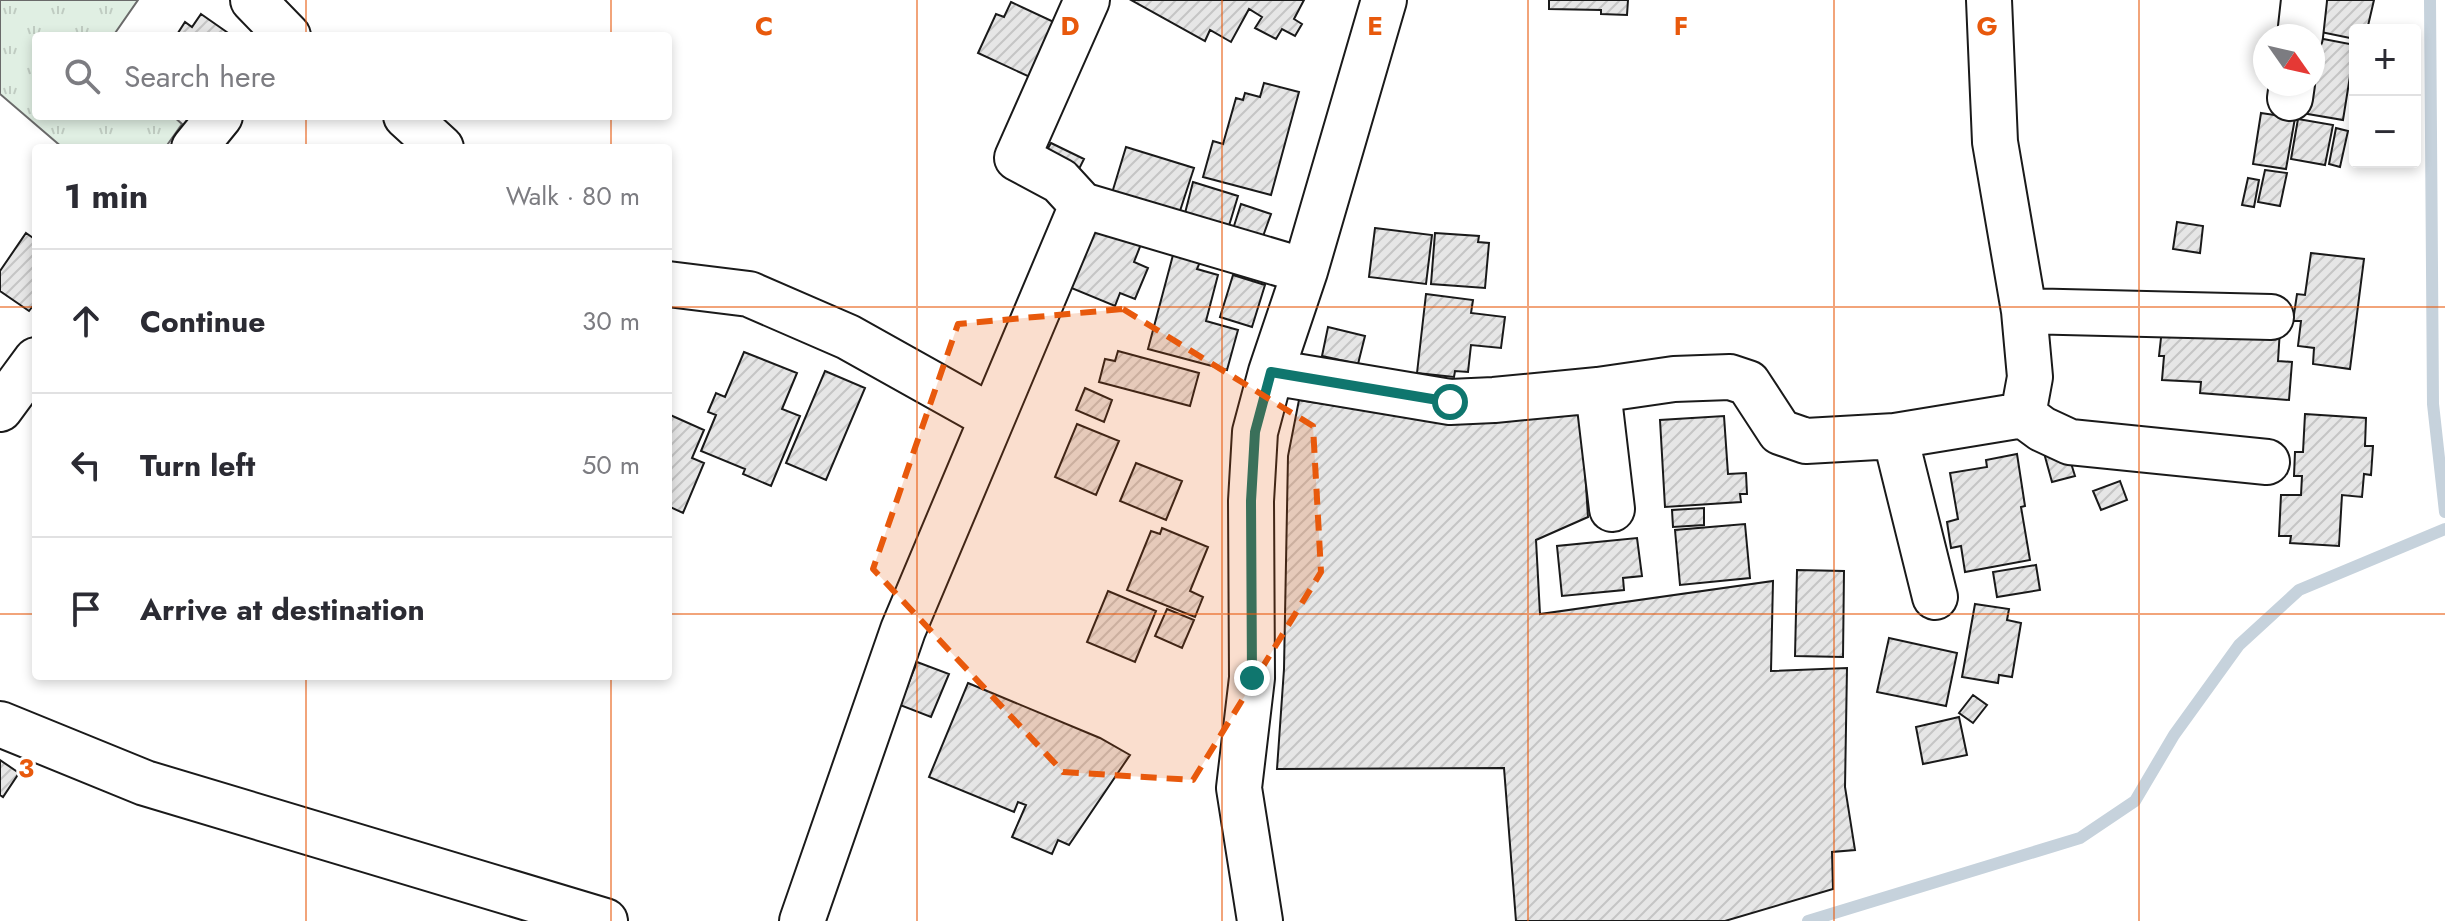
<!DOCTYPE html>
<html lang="en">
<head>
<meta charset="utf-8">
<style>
  body { margin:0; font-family:Jost,sans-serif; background:#f7f7f7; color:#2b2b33 }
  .controls { position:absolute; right:24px; top:24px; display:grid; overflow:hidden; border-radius:8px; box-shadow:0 4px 12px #0003 }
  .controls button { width:72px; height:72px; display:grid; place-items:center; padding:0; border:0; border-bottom:2px solid #e1e1e2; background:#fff; color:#2b2b33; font:40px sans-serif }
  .compass { position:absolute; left:2253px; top:24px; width:72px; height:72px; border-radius:50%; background:#fff; box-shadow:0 4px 12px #0003; rotate:124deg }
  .stop { position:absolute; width:24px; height:24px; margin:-18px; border:6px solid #0f766e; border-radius:50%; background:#fff }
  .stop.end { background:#0f766e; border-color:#fff; box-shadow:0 2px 8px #0008 }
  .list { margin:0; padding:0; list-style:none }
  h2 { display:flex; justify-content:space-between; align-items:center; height:104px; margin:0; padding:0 32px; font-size:34px }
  h2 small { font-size:26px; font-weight:400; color:#7c7c81 }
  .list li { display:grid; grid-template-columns:52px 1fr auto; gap:24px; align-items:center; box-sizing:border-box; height:144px; padding:0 32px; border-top:2px solid #e1e1e2 }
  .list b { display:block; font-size:30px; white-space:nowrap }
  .list em { font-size:26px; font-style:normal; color:#7c7c81 }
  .icon { flex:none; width:44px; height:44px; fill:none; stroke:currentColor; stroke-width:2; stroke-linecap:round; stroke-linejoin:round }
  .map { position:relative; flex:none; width:2445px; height:921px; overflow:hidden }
  .search { position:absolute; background:#fff; box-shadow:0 4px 12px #0003; left:32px; top:32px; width:640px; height:88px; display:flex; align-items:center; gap:20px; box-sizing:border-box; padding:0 28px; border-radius:8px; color:#7c7c81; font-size:30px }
  .panel { position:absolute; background:#fff; box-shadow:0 4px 12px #0003; left:32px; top:144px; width:640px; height:536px; border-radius:8px }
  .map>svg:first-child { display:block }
  .grass { fill:url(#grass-tufts); stroke:#6a6a6a; stroke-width:2 }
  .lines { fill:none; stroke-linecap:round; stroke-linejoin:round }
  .stream { stroke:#c6d2dc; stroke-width:12 }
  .building { fill:url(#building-hatch); stroke:#1a1a1a; stroke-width:2 }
  .minor-casing { stroke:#1a1a1a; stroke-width:48 }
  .minor { stroke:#fff; stroke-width:44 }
  .route { stroke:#0f766e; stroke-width:10 }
  .marked { fill:#e8590c; fill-opacity:0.2; stroke:#e8590c; stroke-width:6; stroke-dasharray:16 10; stroke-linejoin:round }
  .grid { fill:none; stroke:#e8590c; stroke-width:2; stroke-opacity:0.55 }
  .grid-label { font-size:26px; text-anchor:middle; font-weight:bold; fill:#e8590c; stroke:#fff; stroke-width:6; stroke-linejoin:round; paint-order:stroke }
</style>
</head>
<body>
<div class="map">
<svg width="2445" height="921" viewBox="0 0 2445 921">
  <defs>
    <pattern id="grass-tufts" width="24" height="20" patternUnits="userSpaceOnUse" patternTransform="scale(2)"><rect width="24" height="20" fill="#e0efe3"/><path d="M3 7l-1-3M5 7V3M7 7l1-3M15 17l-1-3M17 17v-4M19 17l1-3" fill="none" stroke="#c0ccc2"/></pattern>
    <pattern id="building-hatch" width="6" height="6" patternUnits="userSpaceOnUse" patternTransform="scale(2)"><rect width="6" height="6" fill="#e6e6e6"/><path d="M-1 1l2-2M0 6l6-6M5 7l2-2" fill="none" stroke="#c5c5c5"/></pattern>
  </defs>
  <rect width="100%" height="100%" fill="#fff"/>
  <!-- grass -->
  <path class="grass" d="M0,0H138L113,36H36V116H173L182,124L165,148H63L0,94Z"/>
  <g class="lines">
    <!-- stream -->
    <path class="stream" d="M2430,0L2433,404L2445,512
      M1808,921L2080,838L2135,801L2174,735L2239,645L2299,590L2445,529"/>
  </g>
  <!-- building -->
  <path class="building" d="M1131,0H1304L1294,19L1302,24L1295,36L1282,29L1276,39L1255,28L1262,17L1249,9L1231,42L1210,30L1205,41Z
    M1549,0H1628L1627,15L1601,14V10L1549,9Z
    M2317,0H2374L2367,30H2355V39L2311,30Z
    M1011,2L1056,23L1032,78L978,53L996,14L1004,17Z
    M201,14L231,35V36H176L185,22L192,27Z
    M2313,37L2355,45L2343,120L2296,112L2313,84Z
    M1264,83L1299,92L1271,195L1203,177L1213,141L1223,144L1236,98L1243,100L1245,93L1260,97Z
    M2261,113L2295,118L2286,169L2253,164Z
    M2298,119L2333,125L2325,165L2291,159Z
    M2336,128L2348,131L2340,167L2329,164Z
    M1051,143L1084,159L1073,181L1039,164Z
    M1126,147L1194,168L1179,214L1112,193Z
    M2265,170L2287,173L2280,206L2258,202Z
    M2248,178L2259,180L2254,207L2242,205Z
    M1193,182L1238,196L1228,229L1184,217Z
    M1241,204L1271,214L1262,239L1233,229Z
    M2177,222L2203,226L2200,253L2173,249Z
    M1108,225L1143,239L1134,262L1148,268L1135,299L1120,293L1115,306L1069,287L1091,232Z
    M1375,228L1432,235L1426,284L1369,277Z
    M26,233L36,240V302L29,311L0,291V271Z
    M1435,233L1479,236L1478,242L1489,243L1485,288L1431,284Z
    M2311,253L2364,259L2350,369L2313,364L2314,348L2298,346L2301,321H2293L2297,294L2305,295Z
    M1173,255L1200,262L1197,269L1218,275L1206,321L1238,330L1227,370L1148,349Z
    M1233,275L1265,285L1252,327L1220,317Z
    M1426,294L1473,300L1471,313L1505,317L1501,348L1471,345L1468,372L1455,371L1454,377L1417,373Z
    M1328,327L1365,336L1358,364L1322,356Z
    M2162,329H2280L2278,361L2292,362L2289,400L2200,393L2201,382L2162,380L2164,356H2159Z
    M1118,351L1199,373L1190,406L1099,382L1105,359L1115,361Z
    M744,352L797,373L782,409L800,416L771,486L743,474L745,469L701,451L716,415L708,412L716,393L725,397Z
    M825,371L865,388L826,480L786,463Z
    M1085,388L1112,400L1104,422L1076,410Z
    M1299,400L1454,424L1581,406L1588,517L1536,540L1540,614L1773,581L1771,671L1847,668L1845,787L1855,850L1832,852L1833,889L1725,921H1516L1504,768L1277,769L1284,669L1288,456Z
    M668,414L704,430L692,458L704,463L683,513L668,506Z
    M2305,414L2366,418L2365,446H2373L2371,475L2364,474L2362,497L2342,495L2339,546L2290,543L2291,536H2279L2281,495H2301L2302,476H2294L2295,452H2303Z
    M1724,416L1728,474L1746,473L1747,494H1740L1741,502L1665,507L1660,420Z
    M1077,424L1119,441L1096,495L1055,477Z
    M2066,447L2075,476L2052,482L2044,453Z
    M2017,454L2025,506L2021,507L2030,560L1965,572L1961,546L1951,548L1947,522L1958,519L1950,473L1987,467L1986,460Z
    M1136,463L1182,481L1166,520L1120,501Z
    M2120,481L2127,500L2101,510L2093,491Z
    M1704,508V525L1673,527L1672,510Z
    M1745,524L1750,578L1680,585L1675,530Z
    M1162,528L1208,547L1190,591L1203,597L1195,617L1127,590L1151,531L1160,534Z
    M1637,538L1642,576L1623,578L1624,590L1562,596L1557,546Z
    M2036,565L2040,590L1997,597L1993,572Z
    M1797,570L1844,571L1843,657L1795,656Z
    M1108,591L1156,611L1135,662L1087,642Z
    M1975,604L2009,609L2007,620L2021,623L2012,677L1999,675L1998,683L1962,677Z
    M1167,609L1194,620L1182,648L1155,636Z
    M1889,638L1957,653L1946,706L1877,692Z
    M917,662L949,674L931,717L900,705Z
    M968,683L1100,738L1130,755L1069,845L1058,840L1052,854L1012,837L1026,805L1018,802L1014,812L929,777Z
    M1973,695L1987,705L1973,723L1959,713Z
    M1959,717L1967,755L1923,764L1916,727Z
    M0,760L19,773L3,797L0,795Z"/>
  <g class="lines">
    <defs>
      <path id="minor" d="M253,0L288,36
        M2300,36L2304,0
        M2290,98L2292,84
        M406,116L441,148
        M194,148L220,116
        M1082,205L1060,181L1017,158L1087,0
        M668,284L749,294L848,337L991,417
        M2024,311L2271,317
        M1271,372L1450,402L1494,400L1598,390L1674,379L1730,377L1748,383L1780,432L1806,441L1895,436L2023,415L2030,377L2024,311L1995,142L1989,0
        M1598,390L1612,509
        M0,409L36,360
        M2023,415L2042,429L2070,442L2267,462
        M1895,436L1935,597
        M0,724L145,783L605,921
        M802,921L903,630L1082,205L1305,271
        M1260,921L1239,788L1252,678L1251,501L1255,432L1271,372L1305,271L1384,0"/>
    </defs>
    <!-- minor casing -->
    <use href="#minor" class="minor-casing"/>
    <!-- minor -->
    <use href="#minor" class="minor"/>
  </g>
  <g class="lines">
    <!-- route -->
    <path class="route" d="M1252,678L1251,501L1255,432L1271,372L1450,402"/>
  </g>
  <!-- marked area -->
  <path class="marked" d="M1123,309L1313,426L1321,572L1193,780L1063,772L873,569L958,324Z"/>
  <!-- grid -->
  <path class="grid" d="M306,0V36M611,0V36M917,0V921M1222,0V921M1528,0V921M1834,0V921M2139,0V921M306,116V148M611,116V148M0,307H36M668,307H2445M0,614H36M668,614H2445M306,676V921M611,676V921"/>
  <g class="grid-label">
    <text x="764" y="35">C</text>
    <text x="1070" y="35">D</text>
    <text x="1375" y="35">E</text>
    <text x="1681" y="35">F</text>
    <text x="1987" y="35">G</text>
    <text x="26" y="777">3</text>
  </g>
</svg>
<div class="controls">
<button>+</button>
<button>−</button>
</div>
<svg class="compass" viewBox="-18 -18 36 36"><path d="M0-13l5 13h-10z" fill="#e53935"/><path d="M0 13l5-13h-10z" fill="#7c7c81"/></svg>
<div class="stop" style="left:1450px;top:402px"></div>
<div class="stop end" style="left:1252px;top:678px"></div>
<div class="search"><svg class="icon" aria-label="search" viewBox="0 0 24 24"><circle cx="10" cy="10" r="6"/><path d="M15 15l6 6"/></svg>Search here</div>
<section class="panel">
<h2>1 min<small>Walk · 80 m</small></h2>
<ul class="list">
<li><svg class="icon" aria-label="ahead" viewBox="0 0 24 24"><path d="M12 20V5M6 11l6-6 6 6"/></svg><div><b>Continue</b></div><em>30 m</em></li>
<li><svg class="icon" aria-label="left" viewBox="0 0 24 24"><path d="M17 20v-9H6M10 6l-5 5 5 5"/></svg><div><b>Turn left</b></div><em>50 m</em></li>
<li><svg class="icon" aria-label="arrive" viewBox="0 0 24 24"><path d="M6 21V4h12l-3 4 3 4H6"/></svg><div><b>Arrive at destination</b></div></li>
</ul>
</section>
</div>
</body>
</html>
